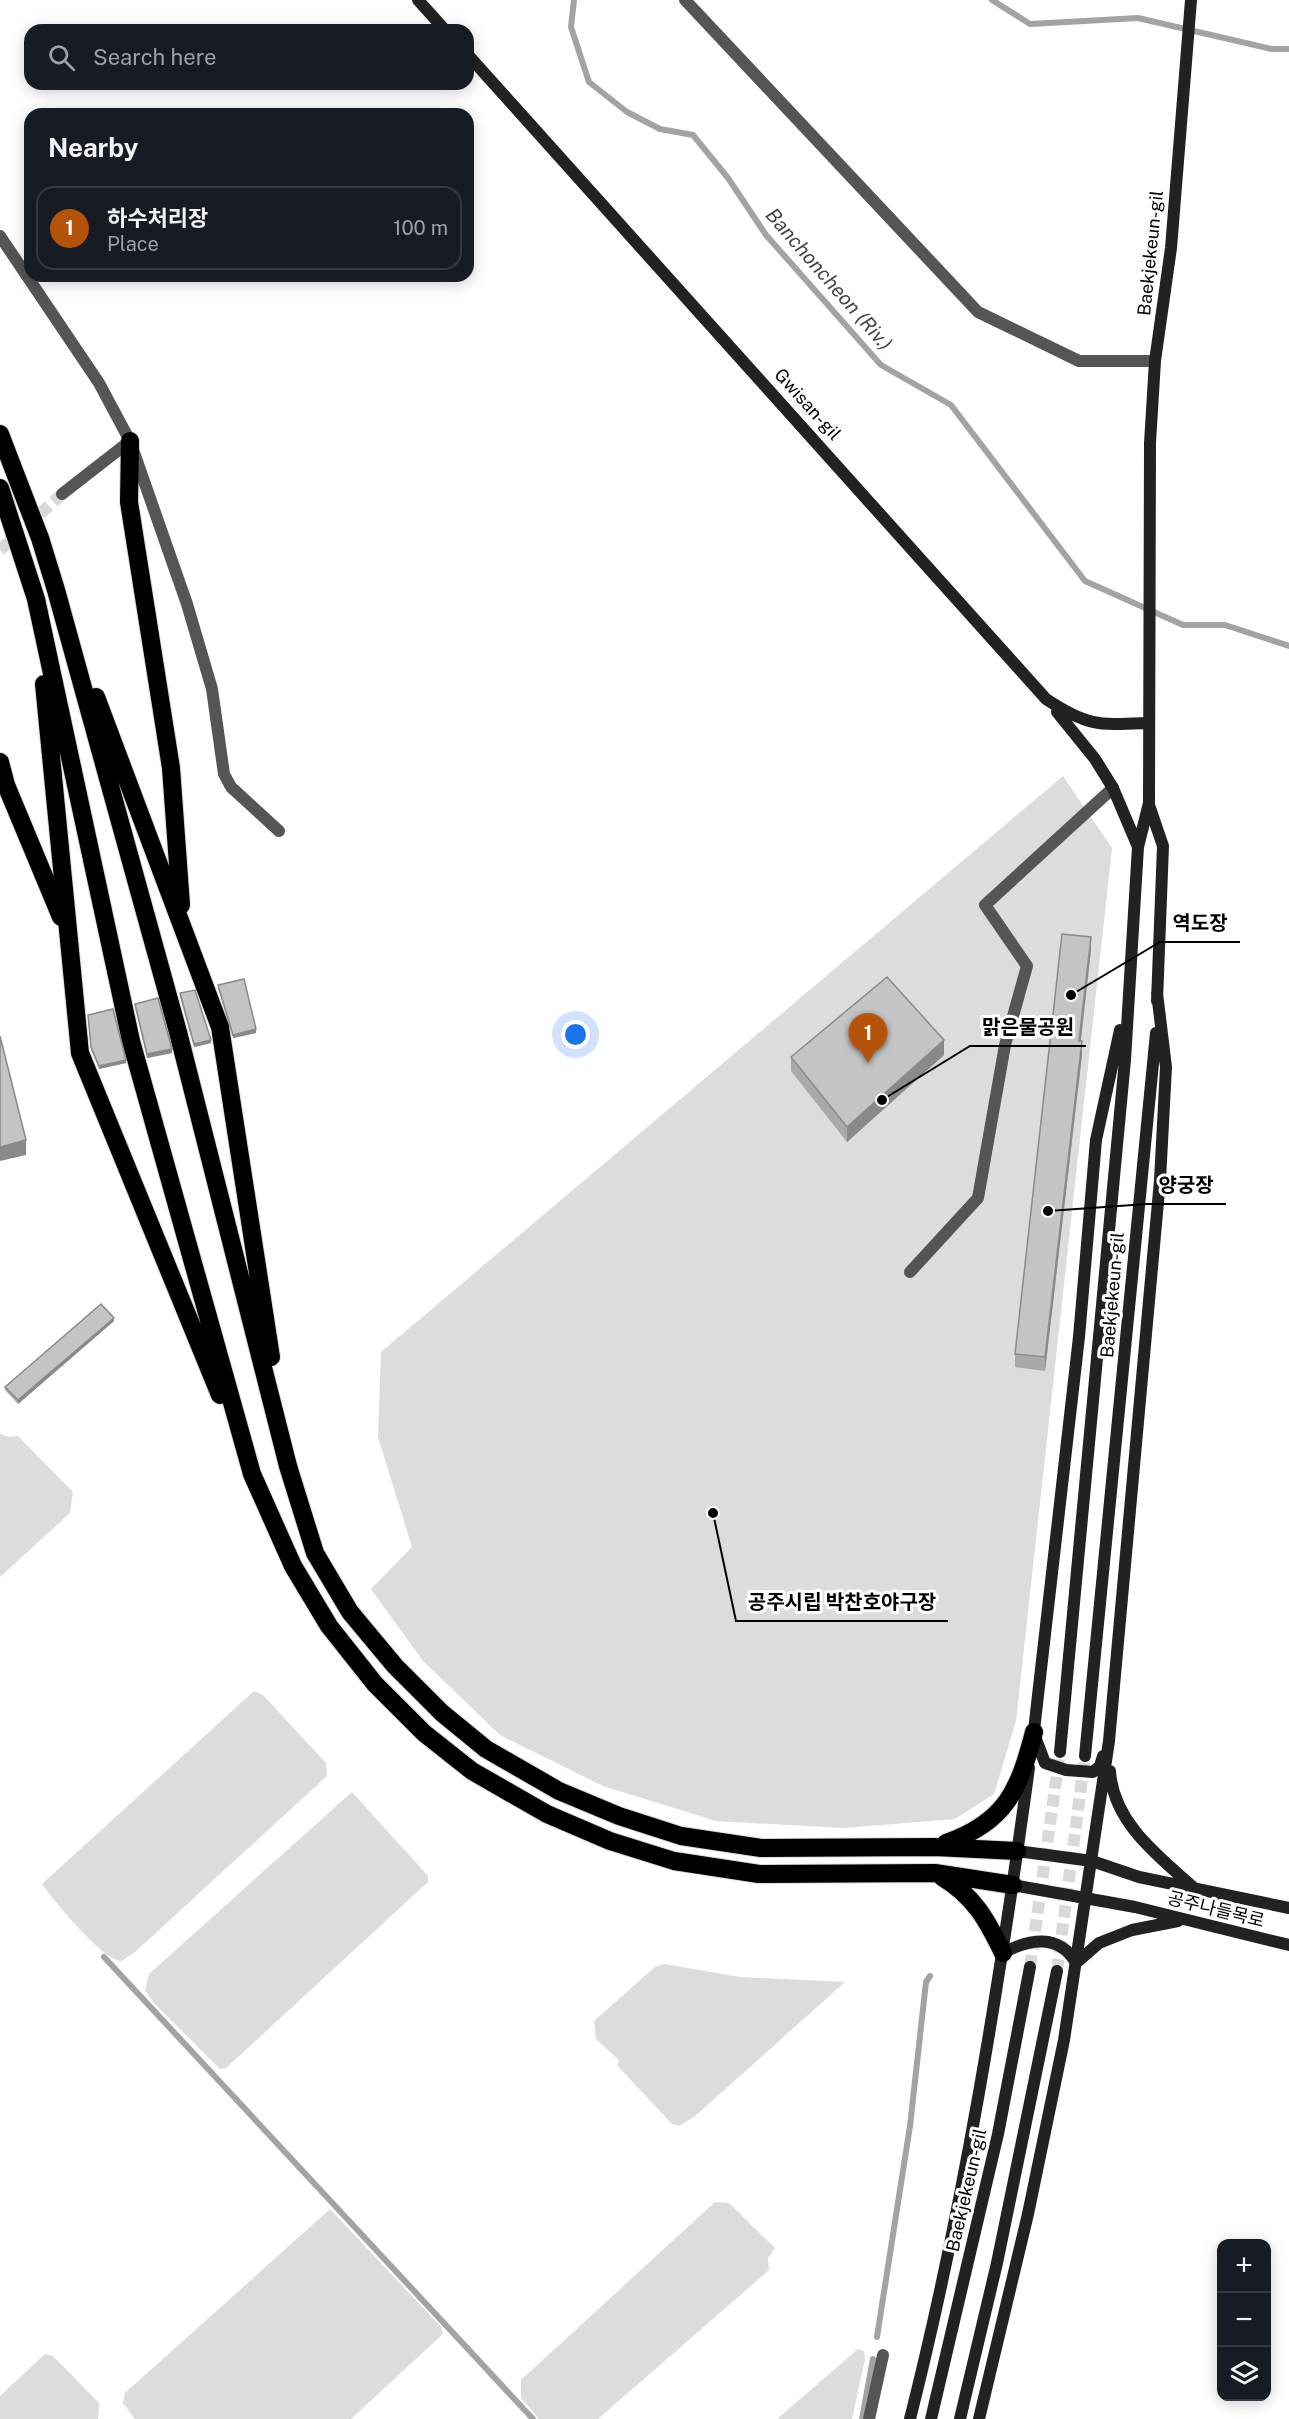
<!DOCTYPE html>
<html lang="en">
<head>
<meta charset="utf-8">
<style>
  body { margin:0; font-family:"Public Sans","Noto Sans KR",sans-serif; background:#20242c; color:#f1f3f6 }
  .controls { position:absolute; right:18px; bottom:18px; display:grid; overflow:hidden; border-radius:12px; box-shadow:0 3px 15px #0003 }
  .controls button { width:54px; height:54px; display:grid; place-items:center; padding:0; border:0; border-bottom:2px solid #363941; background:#171b24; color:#f1f3f6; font:30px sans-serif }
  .you { position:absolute; left:576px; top:1035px; width:21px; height:21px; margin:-15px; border:4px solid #fff; border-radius:50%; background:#1a73e8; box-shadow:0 0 0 9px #1a73e833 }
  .badge { display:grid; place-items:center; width:39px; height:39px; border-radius:50%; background:#b45309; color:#fff; font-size:20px; font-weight:700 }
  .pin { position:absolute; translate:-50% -50px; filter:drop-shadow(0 2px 3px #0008) }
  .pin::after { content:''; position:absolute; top:32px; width:21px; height:18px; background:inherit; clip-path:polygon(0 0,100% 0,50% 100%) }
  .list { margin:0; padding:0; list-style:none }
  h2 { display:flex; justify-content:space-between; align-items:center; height:78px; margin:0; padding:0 24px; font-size:26px }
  h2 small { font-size:20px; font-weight:400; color:#9ea1a6 }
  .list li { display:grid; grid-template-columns:39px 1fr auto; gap:18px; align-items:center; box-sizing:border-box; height:84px; margin:0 12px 12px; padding:0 12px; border:2px solid #363941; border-radius:18px }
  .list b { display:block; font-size:22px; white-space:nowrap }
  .list p { margin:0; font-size:20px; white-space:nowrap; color:#9ea1a6 }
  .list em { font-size:20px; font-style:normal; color:#9ea1a6 }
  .icon { flex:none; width:33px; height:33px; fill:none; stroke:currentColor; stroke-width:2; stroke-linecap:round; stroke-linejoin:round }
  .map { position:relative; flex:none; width:1289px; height:2419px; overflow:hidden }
  .search { position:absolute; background:#171b24; box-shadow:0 3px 15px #0003; left:24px; top:24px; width:450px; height:66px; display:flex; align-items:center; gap:15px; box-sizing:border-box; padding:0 21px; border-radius:18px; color:#9ea1a6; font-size:22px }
  .panel { position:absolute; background:#171b24; box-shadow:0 3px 15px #0003; left:24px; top:108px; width:450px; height:174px; border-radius:18px }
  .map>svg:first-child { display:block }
  .green { fill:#dcdcdc }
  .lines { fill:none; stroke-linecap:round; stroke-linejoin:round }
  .stream { stroke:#a3a3a3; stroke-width:6 }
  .street-tunnel { stroke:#d9d9d9; stroke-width:12; stroke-dasharray:12 6; stroke-linecap:butt }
  .secondary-tunnel { stroke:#d9d9d9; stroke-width:12; stroke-dasharray:12 6; stroke-linecap:butt }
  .highway-casing { stroke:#dbdbdb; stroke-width:20 }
  .street { stroke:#555; stroke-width:12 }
  .secondary { stroke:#222; stroke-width:12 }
  .highway { stroke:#000; stroke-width:18 }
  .wall { fill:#a9a9a9 }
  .shaded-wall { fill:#898989 }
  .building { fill:#c4c4c4; stroke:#898989; stroke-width:1.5 }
  .labels { text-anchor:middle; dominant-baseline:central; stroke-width:6; stroke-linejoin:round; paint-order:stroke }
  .street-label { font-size:18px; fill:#000; stroke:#fff }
  .water-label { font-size:20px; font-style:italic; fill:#444; stroke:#fff }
  .leader { fill:none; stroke:#000; stroke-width:2 }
  .callout-dot { fill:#000; stroke:#fff; stroke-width:2 }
  .callout-label { font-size:20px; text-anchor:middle; font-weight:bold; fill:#000; stroke:#fff; stroke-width:6; stroke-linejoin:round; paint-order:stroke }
</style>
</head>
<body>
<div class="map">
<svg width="1289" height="2419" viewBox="0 0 1289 2419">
  <rect width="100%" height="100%" fill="#fff"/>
  <!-- green -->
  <path class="green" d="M1063,776L1112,848L1016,1721L994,1794L955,1819L844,1828L716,1821L603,1786L500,1735L423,1661L371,1589L412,1547L378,1437L381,1352Z
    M0,1434L9,1437L18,1436L73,1492L70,1513L0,1577Z
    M254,1691L263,1695L326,1763L327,1776L135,1952L121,1961C103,1960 53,1900 42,1884Z
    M352,1792L428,1876V1882L226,2068L220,2069L154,2003L145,1990L149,1974Z
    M664,1964L740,1977L845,1982L694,2117L679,2126L672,2124L617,2065L619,2060L596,2039L594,2021L655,1967Z
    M715,2202L729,2203L775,2248L768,2258L769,2270L598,2419H539L521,2398V2380Z
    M330,2209L441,2327L443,2334L351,2419H135L123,2403L125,2393Z
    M858,2349L864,2351L865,2359L852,2419H777Z
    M45,2354L53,2356L99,2403L98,2419H0V2396Z"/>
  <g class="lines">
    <!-- stream -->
    <path class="stream" d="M574,0L571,27L589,82L627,112L660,129L693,135L728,178L766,235L881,365L951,405L1085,581L1183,625H1225L1289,646
      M992,0L1030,24L1138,18L1272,49H1289
      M104,1957L533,2419
      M877,2337L910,2126L926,1982L930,1976
      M862,2419L873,2359"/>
    <!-- street-tunnel -->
    <path class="street-tunnel" d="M0,550L62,494"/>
    <!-- secondary-tunnel -->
    <path class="secondary-tunnel" d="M1030,1967L1060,1752
      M1057,1971L1085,1756"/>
    <defs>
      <path id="highway" d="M0,434L40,538L56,590L178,1032L288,1466L315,1553L350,1612L395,1666L442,1713L486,1749L559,1791L619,1816L681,1836L761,1848L935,1847L1017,1851
        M130,441L129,502L171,768L181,905
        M0,488L36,599L131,1041L252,1474L293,1566L329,1626L375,1684L424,1733L472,1771L547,1814L610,1841L674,1861L759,1874L935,1873L1013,1885
        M44,684L80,1053L220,1395
        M96,697L220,1027L271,1357
        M0,762L6,785L61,917
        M946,1843C1006,1822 1019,1790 1034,1732
        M942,1877C974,1896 987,1920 1003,1953"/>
    </defs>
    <!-- highway casing -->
    <use href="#highway" class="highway-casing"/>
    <!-- street -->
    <path class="street" d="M685,0L978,312L1079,361H1155
      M0,236L99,383L130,441L187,604L212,689L224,774L231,787L279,831
      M62,494L130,441
      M910,1272L978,1198L1005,1045L1027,966L985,905L1113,788
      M869,2419L883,2355"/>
    <!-- secondary -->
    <path class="secondary" d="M418,0L445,30
      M468,55L1046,699C1088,727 1100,725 1148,723
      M1057,712L1095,759L1113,788L1138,847
      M1149,805L1163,846L1157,1001
      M1034,1734L1045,1763L1066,1770L1093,1772L1100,1766L1103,1756
      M1033,1739L1079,1337L1096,1140L1120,1030
      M1060,1752L1125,1060L1138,847L1149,803L1150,443L1155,361L1171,248L1191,0
      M1085,1756L1156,1033
      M1110,1771C1113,1822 1158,1856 1193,1887
      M1017,1851L1092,1861L1139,1877L1289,1908
      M1013,1885L1135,1907L1289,1945
      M1003,1953C1029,1939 1059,1933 1076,1963L1099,1943L1132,1930L1178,1921
      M910,2419C964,2205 999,1987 1029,1768
      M931,2419L998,2134L1030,1967
      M960,2419L997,2263L1057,1971
      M979,2419L1028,2214L1064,2040L1109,1741L1160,1180L1166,1067L1157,993"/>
    <!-- highway -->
    <use href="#highway" class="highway"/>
  </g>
  <!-- wall -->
  <path class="wall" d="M1091,950L1081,1041L1082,1055L1045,1371L1015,1367V1354Z
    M218,985L256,1033L233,1038L218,988Z
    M180,993L211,1043L194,1047L180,997Z
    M135,1004L172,1053L147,1058L135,1007Z
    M88,1018L126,1063L99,1069L91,1050Z
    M944,1055L847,1142L791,1071V1057Z
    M114,1321L18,1404L5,1390V1387Z"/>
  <!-- shaded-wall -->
  <path class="shaded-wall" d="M1091,937V950L1079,1054V1041Z
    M256,1029V1033L233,1038V1035Z
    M211,1040V1043L194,1047V1044Z
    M944,1040V1055L847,1142V1127Z
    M1082,1041V1055L1045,1371V1357Z
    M172,1049V1053L147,1058V1054Z
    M126,1060V1063L99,1069V1066Z
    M26,1140V1155L0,1161V1147Z
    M114,1318V1321L18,1404V1400Z"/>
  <!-- building -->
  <path class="building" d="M1062,934L1091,937L1079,1041H1082L1045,1357L1015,1354Z
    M887,977L944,1040L847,1127L791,1057Z
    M244,979L256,1029L233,1035L218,985Z
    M195,990L211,1040L194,1044L180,993Z
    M158,998L172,1049L147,1054L135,1004Z
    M113,1009L126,1060L99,1066L91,1047L88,1015Z
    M0,1036L26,1140L0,1147Z
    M101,1304L114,1318L18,1400L5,1387Z"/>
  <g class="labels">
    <!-- street labels -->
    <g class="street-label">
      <text transform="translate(1150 253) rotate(-84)">Baekjekeun-gil</text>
      <text transform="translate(808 404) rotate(48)">Gwisan-gil</text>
      <text transform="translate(1112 1295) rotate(-85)">Baekjekeun-gil</text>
      <text transform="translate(1216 1909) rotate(14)">공주나들목로</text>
      <text transform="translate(966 2190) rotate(-77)">Baekjekeun-gil</text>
    </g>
    <!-- water labels -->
    <g class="water-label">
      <text transform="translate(829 279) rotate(49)">Banchoncheon (Riv.)</text>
    </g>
  </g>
  <!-- callouts -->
  <path class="leader" d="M1071 995L1160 942H1240M882 1100L970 1046H1086M1048 1211L1147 1204H1226M713 1513L736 1621H948"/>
  <g class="callout-dot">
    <circle cx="1071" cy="995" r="6"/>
    <circle cx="882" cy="1100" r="6"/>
    <circle cx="1048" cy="1211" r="6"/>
    <circle cx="713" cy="1513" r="6"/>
  </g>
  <g class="callout-label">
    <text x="1200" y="930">역도장</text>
    <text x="1028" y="1034">맑은물공원</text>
    <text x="1186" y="1192">양궁장</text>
    <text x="842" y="1609">공주시립 박찬호야구장</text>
  </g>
</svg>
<div class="controls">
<button>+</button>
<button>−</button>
<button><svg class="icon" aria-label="layers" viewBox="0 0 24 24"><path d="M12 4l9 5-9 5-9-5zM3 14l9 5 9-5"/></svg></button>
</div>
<div class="you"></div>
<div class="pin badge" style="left:868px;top:1063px">1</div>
<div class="search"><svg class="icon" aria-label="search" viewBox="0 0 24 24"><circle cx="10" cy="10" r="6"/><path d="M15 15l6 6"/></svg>Search here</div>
<section class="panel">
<h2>Nearby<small></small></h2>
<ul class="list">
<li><span class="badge">1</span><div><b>하수처리장</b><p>Place</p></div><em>100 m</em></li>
</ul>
</section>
</div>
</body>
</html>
